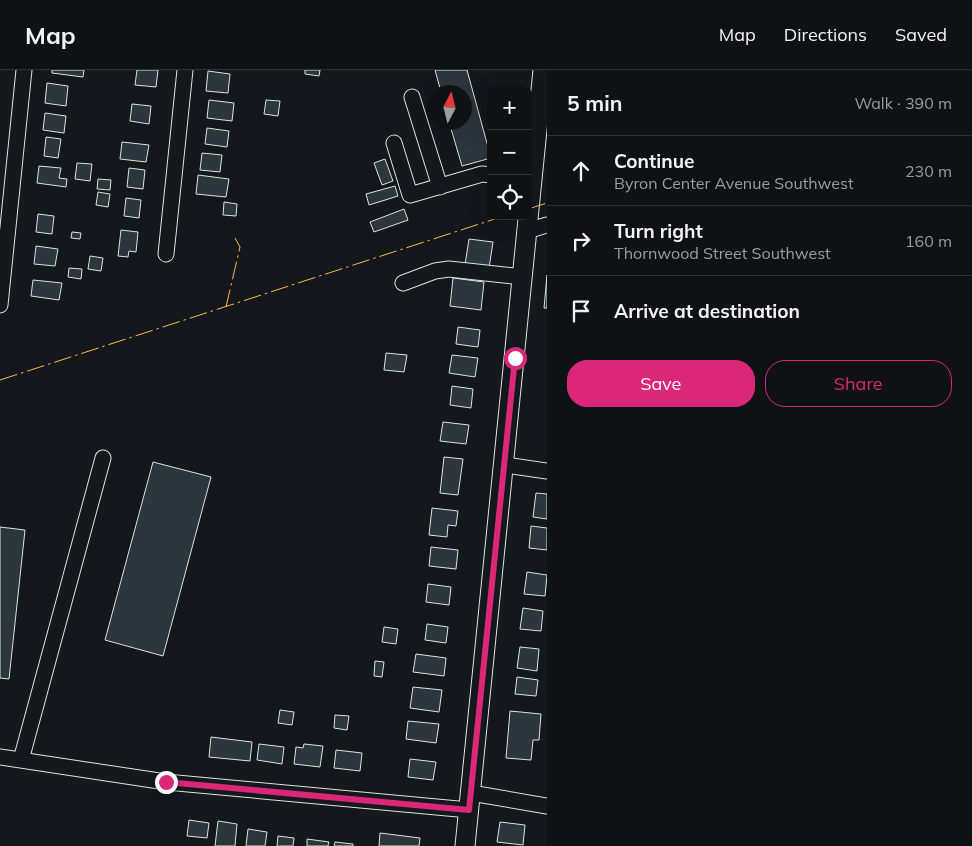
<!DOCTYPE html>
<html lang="en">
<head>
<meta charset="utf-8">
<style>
  body { margin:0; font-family:Mulish,sans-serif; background:#1d2022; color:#f1f3f6 }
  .controls { position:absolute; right:15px; top:15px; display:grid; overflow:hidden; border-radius:10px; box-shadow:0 5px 20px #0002 }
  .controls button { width:45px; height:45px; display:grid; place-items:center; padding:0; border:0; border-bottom:1px solid #2f3234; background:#0f1215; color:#f1f3f6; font:25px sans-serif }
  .compass { position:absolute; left:427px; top:15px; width:45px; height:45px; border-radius:50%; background:#0f1215; box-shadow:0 5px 20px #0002; rotate:7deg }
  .stop { position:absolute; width:15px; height:15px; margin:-11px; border:4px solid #db2777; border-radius:50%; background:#fff }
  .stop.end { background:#db2777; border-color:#fff; box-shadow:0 1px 5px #0008 }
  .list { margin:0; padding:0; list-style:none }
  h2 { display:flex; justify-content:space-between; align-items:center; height:65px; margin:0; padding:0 20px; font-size:21px }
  h2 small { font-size:16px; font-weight:400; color:#9b9ea0 }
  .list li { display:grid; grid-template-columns:32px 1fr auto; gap:15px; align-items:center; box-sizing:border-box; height:70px; padding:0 20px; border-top:1px solid #2f3234 }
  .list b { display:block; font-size:19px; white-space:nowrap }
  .list p { margin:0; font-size:16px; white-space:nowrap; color:#9b9ea0 }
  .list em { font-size:16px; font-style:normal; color:#9b9ea0 }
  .actions { display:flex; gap:10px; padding:15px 20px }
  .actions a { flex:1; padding:11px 0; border:1px solid #db2777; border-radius:20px; text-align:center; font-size:18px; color:#db2777 }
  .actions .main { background:#db2777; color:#fff }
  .icon { flex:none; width:28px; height:28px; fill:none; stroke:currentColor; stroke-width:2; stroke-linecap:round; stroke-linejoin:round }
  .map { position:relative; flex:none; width:547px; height:776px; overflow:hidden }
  header { display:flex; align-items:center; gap:30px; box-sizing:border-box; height:70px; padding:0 25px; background:#0f1215; border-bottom:1px solid #2f3234 }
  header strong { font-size:24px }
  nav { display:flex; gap:28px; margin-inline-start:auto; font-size:18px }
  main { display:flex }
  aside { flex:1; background:#0f1215 }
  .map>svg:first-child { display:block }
  .building { fill:#2c363c; stroke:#d8e6dc }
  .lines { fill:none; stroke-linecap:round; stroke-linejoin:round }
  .minor-casing { stroke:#d8e6dc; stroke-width:17 }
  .major-casing { stroke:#d8e6dc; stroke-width:21 }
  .minor { stroke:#14181c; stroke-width:15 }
  .major { stroke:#14181c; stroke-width:19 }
  .power { stroke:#ffb74d; stroke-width:1; stroke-dasharray:18 4 2.5 4; stroke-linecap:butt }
  .route { stroke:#db2777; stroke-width:6 }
</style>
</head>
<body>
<header>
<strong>Map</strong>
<nav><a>Map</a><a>Directions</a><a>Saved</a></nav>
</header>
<main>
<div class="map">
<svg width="547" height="776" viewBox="0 0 547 776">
  <rect width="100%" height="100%" fill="#14181c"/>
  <!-- building -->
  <path class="building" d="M52,0H84L83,7L52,3Z
    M137,0H158L156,17L135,15Z
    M305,0H320L319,6L305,4Z
    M435,0H467L491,88L462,96L449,52H464V22H441Z
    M208,1L230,4L228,23L206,21Z
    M47,13L68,16L66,36L45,33Z
    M209,30L234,33L232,51L207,48Z
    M266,30L280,31L278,46L264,44Z
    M132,34L151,36L149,54L130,51Z
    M45,43L66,46L64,63L43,60Z
    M207,58L229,61L227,77L205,74Z
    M46,67L61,69L58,88L44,86Z
    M122,72L149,75L146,92L120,89Z
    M202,83L222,85L220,102L200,100Z
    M385,89L393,111L382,115L374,93Z
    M77,93L92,94L90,111L75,109Z
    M39,96L61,98L59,108L67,109L66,117L37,113Z
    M129,98L145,100L143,119L127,117Z
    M198,105L229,109L226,127L196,124Z
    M98,109L111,110L110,120L97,119Z
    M395,116L398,126L369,135L366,124Z
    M98,122L110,124L108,137L96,135Z
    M126,128L141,130L139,148L124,146Z
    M224,132L237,134L236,146L223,145Z
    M404,139L408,150L374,162L370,152Z
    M38,144L54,146L52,164L36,162Z
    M121,160L138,162L136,182L129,181L128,187L118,186Z
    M72,162L81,163L80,169L71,168Z
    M469,169L493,172L489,198L465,195Z
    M36,176L58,179L55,196L34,194Z
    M90,186L103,188L101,201L88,199Z
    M69,198L82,199L81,209L68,207Z
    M547,205V238H544Z
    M453,208L484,212L481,240L450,236Z
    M33,210L62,213L59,230L31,226Z
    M458,257L480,260L478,277L456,274Z
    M386,283L407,285L404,302L384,300Z
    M452,285L478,288L475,307L449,303Z
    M452,316L473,319L471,338L450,335Z
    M443,352L469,355L466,374L440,371Z
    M444,387L463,389L458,425L440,423Z
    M153,392L211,407L163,586L105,570Z
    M536,423L547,424V449L533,447Z
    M432,438L458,441L456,456L448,455L447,467L429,465Z
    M531,456L547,458V480L529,478Z
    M0,457L25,460L9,609L0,608Z
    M431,477L458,480L456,499L429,496Z
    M527,502L547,505L545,526L524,524Z
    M428,514L451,517L449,535L426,532Z
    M523,538L543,541L541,561L520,559Z
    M427,554L448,557L446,573L425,570Z
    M384,557L398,559L396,574L382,572Z
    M520,577L539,579L537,601L517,598Z
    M416,584L446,588L444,606L413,602Z
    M375,591L384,592L382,607L374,606Z
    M517,607L538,610L536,626L515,624Z
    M413,617L442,620L439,642L410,638Z
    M280,640L294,642L292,655L278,653Z
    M510,641L541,644L539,670H533L531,690L506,688Z
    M335,645L349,646L347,660L334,658Z
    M408,651L439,654L436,673L406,669Z
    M211,667L252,672L250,691L209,687Z
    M259,674L284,677L282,694L257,690Z
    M304,674L323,676L320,697L294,694L296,677L303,678Z
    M336,680L362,683L360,701L334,698Z
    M410,689L436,692L433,710L408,707Z
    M189,750L209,753L207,768L187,766Z
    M218,751L237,754L235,776H215Z
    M500,752L525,755L523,775L497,772Z
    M248,759L267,762L265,776H246Z
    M380,763L420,768L419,776H379Z
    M278,766L294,768L293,776H277Z
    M307,769L329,772L328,776H307Z
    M335,772L353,774V776H334Z"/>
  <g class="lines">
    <defs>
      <path id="minor" d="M412,27L440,117
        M394,73L410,125L482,104L491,105
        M527,161L547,155
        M166,184L185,0
        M403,213L435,201L449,199L523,207
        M0,235L24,0
        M505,395L547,401
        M0,687L166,712L469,740
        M21,690L103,388
        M471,723L547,736"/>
      <path id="major" d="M465,776L543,0"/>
    </defs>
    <!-- minor casing -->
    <use href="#minor" class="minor-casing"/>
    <!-- major casing -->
    <use href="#major" class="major-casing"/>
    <!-- minor -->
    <use href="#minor" class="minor"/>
    <!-- major -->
    <use href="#major" class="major"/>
    <!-- power -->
    <path class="power" d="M528,139L547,133
      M226,237L240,177L235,168
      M0,310L504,146"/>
  </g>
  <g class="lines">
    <!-- route -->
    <path class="route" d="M166,712L469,740L515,288"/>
  </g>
</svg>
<div class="controls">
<button>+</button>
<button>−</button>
<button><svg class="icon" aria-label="locate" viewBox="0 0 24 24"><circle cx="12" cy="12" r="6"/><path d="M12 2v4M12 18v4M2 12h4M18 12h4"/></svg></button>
</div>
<svg class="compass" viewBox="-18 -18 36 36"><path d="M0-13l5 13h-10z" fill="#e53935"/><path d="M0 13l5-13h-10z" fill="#9b9ea0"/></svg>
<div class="stop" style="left:515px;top:288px"></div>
<div class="stop end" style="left:166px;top:712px"></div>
</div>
<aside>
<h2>5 min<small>Walk · 390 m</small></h2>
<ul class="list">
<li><svg class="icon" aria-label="ahead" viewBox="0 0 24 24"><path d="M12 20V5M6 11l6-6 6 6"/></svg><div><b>Continue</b><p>Byron Center Avenue Southwest</p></div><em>230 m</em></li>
<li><svg class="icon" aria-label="right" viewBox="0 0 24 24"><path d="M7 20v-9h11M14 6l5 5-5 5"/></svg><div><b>Turn right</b><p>Thornwood Street Southwest</p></div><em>160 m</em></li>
<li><svg class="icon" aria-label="arrive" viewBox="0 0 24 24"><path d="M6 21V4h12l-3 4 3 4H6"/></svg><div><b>Arrive at destination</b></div></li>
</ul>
<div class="actions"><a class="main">Save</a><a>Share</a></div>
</aside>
</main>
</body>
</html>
